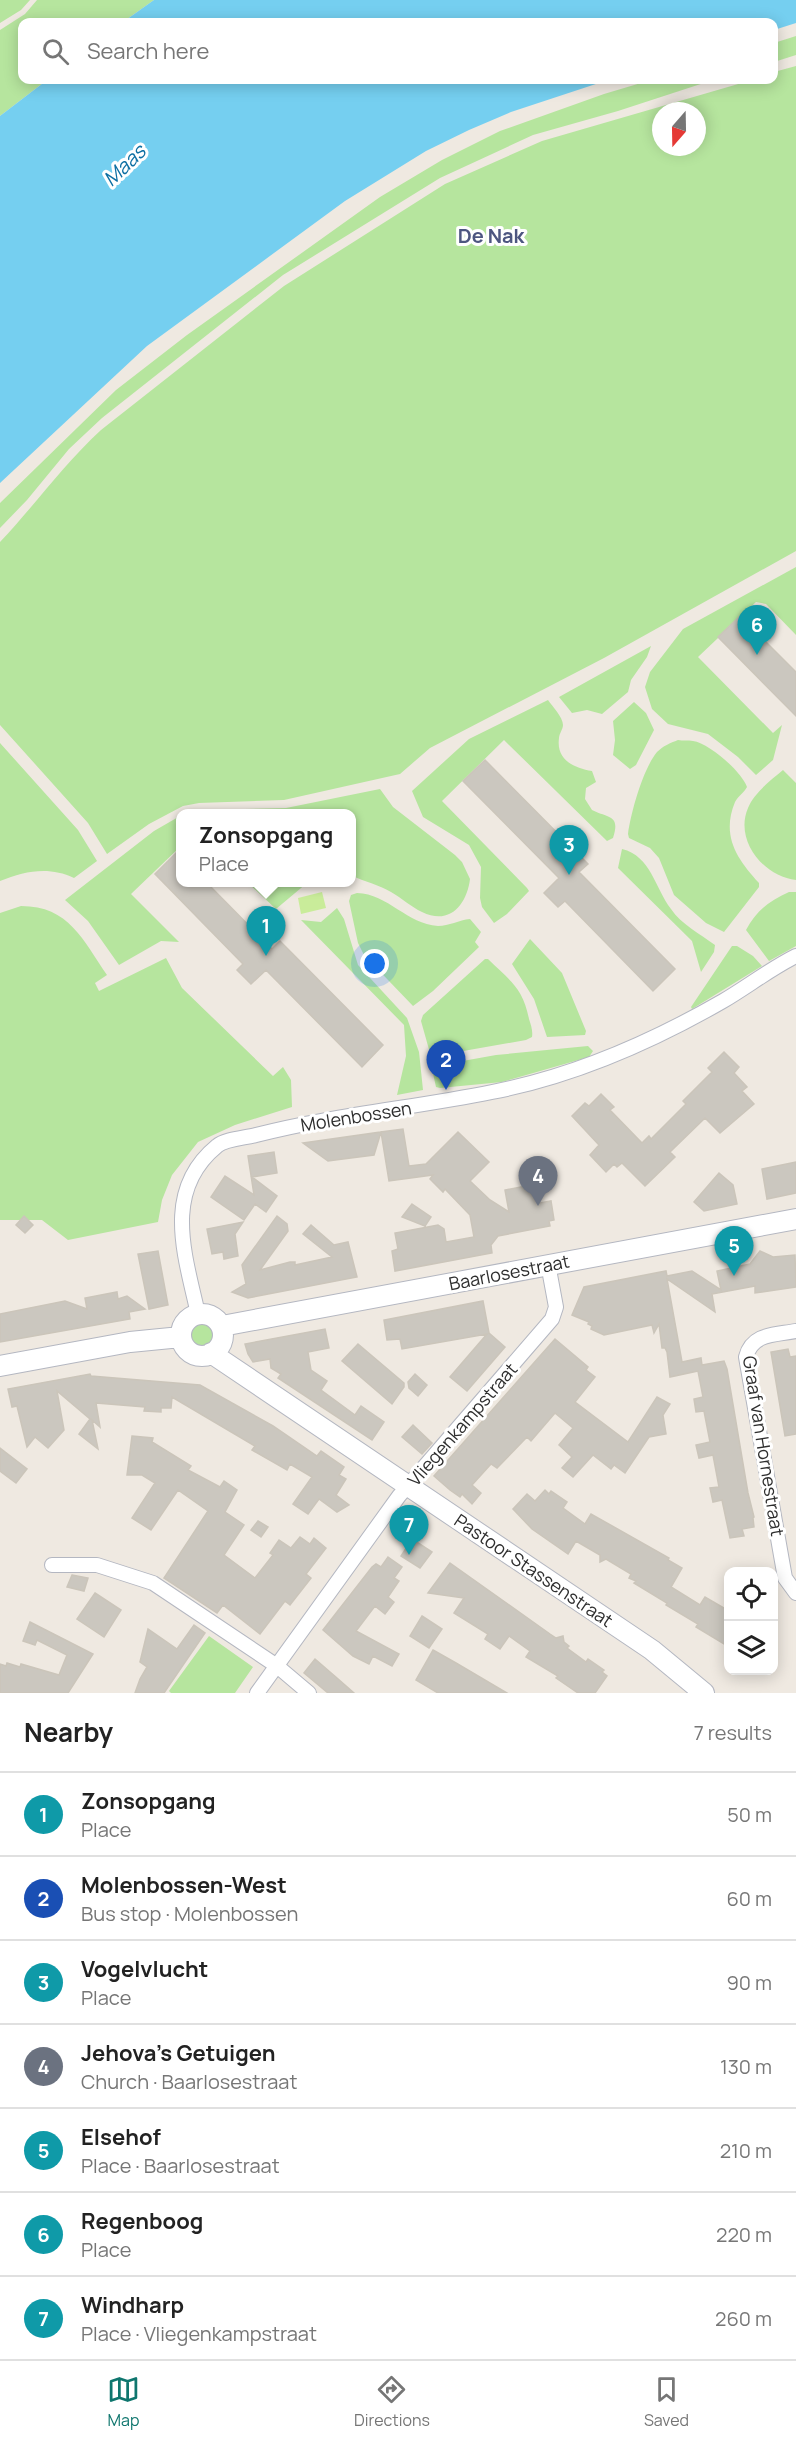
<!DOCTYPE html>
<html lang="en">
<head>
<meta charset="utf-8">
<style>
  body { margin:0; font-family:Manrope,sans-serif; background:#f2f2f2; color:#222 }
  .controls { position:absolute; right:18px; bottom:18px; display:grid; overflow:hidden; border-radius:12px; box-shadow:0 3px 15px #0003 }
  .controls button { width:54px; height:54px; display:grid; place-items:center; padding:0; border:0; border-bottom:2px solid #e0e0e0; background:#fff; color:#222; font:30px sans-serif }
  .compass { position:absolute; left:652px; top:102px; width:54px; height:54px; border-radius:50%; background:#fff; box-shadow:0 3px 15px #0003; rotate:200deg }
  .you { position:absolute; left:375px; top:964px; width:21px; height:21px; margin:-15px; border:4px solid #fff; border-radius:50%; background:#1a73e8; box-shadow:0 0 0 9px #1a73e833 }
  .badge { display:grid; place-items:center; width:39px; height:39px; border-radius:50%; background:#0f766e; color:#fff; font-size:20px; font-weight:700 }
  .pin { position:absolute; translate:-50% -50px; filter:drop-shadow(0 2px 3px #0008) }
  .pin::after { content:''; position:absolute; top:32px; width:21px; height:18px; background:inherit; clip-path:polygon(0 0,100% 0,50% 100%) }
  .popup { position:absolute; left:176px; top:809px; width:180px; height:78px; box-sizing:border-box; display:grid; place-content:center; border-radius:12px; background:#fff; filter:drop-shadow(0 2px 4px #0005); font-size:20px; white-space:nowrap; color:#767676 }
  .popup b { font-size:22px; color:#222 }
  .popup::after { content:''; position:absolute; left:50%; top:100%; margin-left:-12px; border:12px solid transparent; border-top-color:#fff }
  .list { margin:0; padding:0; list-style:none }
  h2 { display:flex; justify-content:space-between; align-items:center; height:78px; margin:0; padding:0 24px; font-size:26px }
  h2 small { font-size:20px; font-weight:400; color:#767676 }
  .list li { display:grid; grid-template-columns:39px 1fr auto; gap:18px; align-items:center; box-sizing:border-box; height:84px; padding:0 24px; border-top:2px solid #e0e0e0 }
  .list b { display:block; font-size:22px; white-space:nowrap }
  .list p { margin:0; font-size:20px; white-space:nowrap; color:#767676 }
  .list em { font-size:20px; font-style:normal; color:#767676 }
  .icon { flex:none; width:33px; height:33px; fill:none; stroke:currentColor; stroke-width:2; stroke-linecap:round; stroke-linejoin:round }
  .map { position:relative; flex:none; width:796px; height:1693px; overflow:hidden }
  .search { position:absolute; background:#fff; box-shadow:0 3px 15px #0003; left:18px; right:18px; top:18px; height:66px; display:flex; align-items:center; gap:15px; box-sizing:border-box; padding:0 21px; border-radius:12px; color:#767676; font-size:22px }
  .sheet { height:666px; background:#fff }
  nav { display:flex; justify-content:space-around; align-items:center; box-sizing:border-box; height:84px; border-top:2px solid #e0e0e0; background:#fff; font-size:16px; color:#767676 }
  nav a { display:grid; justify-items:center; gap:3px }
  nav .on { color:#0f766e }
  .map>svg:first-child { display:block }
  .green { fill:#b6e59e; fill-rule:evenodd }
  .pitch { fill:#c9ec9a }
  .water { fill:#75cff0 }
  .building { fill:#cbc7bf; stroke:#cbc5ba; stroke-width:1.5 }
  .lines { fill:none; stroke-linecap:round; stroke-linejoin:round }
  .street-casing { stroke:#b4b7c1; stroke-width:16 }
  .secondary-casing { stroke:#b4b7c1; stroke-width:22 }
  .street { stroke:#fff; stroke-width:14 }
  .secondary { stroke:#fff; stroke-width:20 }
  .labels { text-anchor:middle; dominant-baseline:central; stroke-width:6; stroke-linejoin:round; paint-order:stroke }
  .street-label { font-size:18px; fill:#2e2e2e; stroke:#fff }
  .water-label { font-size:20px; font-style:italic; fill:#0d6fa3; stroke:#fff }
  .neighbourhood-label { font-size:20px; font-weight:bold; fill:#4d5680; stroke:#fff }
</style>
</head>
<body>
<div class="map">
<svg width="796" height="1693" viewBox="0 0 796 1693">
  <rect width="100%" height="100%" fill="#efe9e1"/>
  <!-- green -->
  <path class="green" d="M0,0H30L21,10L0,23Z
    M37,0H154L123,22H22V80H47L0,116V30L25,14Z
    M796,36V55L774,62V43Z
    M796,66V551L604,658L430,748L400,774L284,800L199,803L183,806L149,824L107,854L88,823L0,725V542C35,505 64,464 101,430L284,286L445,184L542,141L752,80H774V72ZM661,111H697V147H661Z
    M651,80H713L618,111L533,135L440,178L283,275L102,418L69,449L27,500L0,528V503L116,390L187,335L380,197L442,160L500,131L604,94Z
    M796,567V635L766,604L756,602L698,657L773,733L782,725L773,760L756,775L738,757L708,734L668,724L652,709L645,687L650,672L683,629Z
    M651,646L647,657L631,680L628,692L602,714L587,710L572,713L559,697Z
    M548,700C552,706 563,717 563,725C563,729 559,734 559,738C556,760 574,768 592,771L596,782L586,788L585,799L592,810C607,818 621,814 613,838L607,841L504,740L442,801L527,888L529,891L507,914L494,923L482,907L480,898L481,867L469,845L423,817L412,791L469,739Z
    M634,702L646,713L654,730L636,765L630,769L613,755L615,740L613,721Z
    M678,740C683,741 688,740 693,741C709,743 742,772 747,787C744,793 738,796 735,802C721,836 737,859 759,883V887L724,932L706,923L674,895L659,858L650,848L629,838L628,834C631,812 643,769 657,752C663,746 670,743 678,740Z
    M0,743L78,830L97,861L74,878C49,866 25,871 0,881Z
    M783,770L796,783V880C764,877 734,840 748,808C754,793 771,780 783,770Z
    M380,789L393,807L455,855L462,862L470,879C467,904 450,926 422,912C411,907 402,898 391,892C379,885 364,881 352,876V814L186,813L200,810L286,808Z
    M180,816V847L131,894L179,942L161,941L119,965L88,921L65,900L154,831Z
    M622,849C651,856 655,888 671,909C681,924 700,934 715,945L714,952L701,972L692,941L618,868Z
    M248,883H307L276,909Z
    M789,892H796V946L769,961L746,930C756,911 769,901 789,892Z
    M357,893C388,894 407,924 438,926C449,926 459,920 470,919L481,932L475,942L479,947L433,991L413,1006L364,955L358,943L349,901L351,895Z
    M21,906C69,906 83,940 107,975L95,983L99,991L166,958L182,988L273,1076L283,1067L291,1080L292,1107L235,1125L198,1142L172,1175L162,1200L158,1222L68,1240L42,1220H0V913Z
    M337,908L344,919L358,965L407,1018L419,1052L423,1090L397,1095L406,1056L404,1025L301,920L321,922Z
    M530,939L562,973L586,1031L585,1035L547,1037L534,999L512,964Z
    M732,946H737L753,956L762,966L692,1009L691,1007Z
    M485,959H488C509,980 523,987 529,1019C531,1025 533,1031 532,1037L526,1040L435,1056L430,1053L421,1021L423,1015Z
    M588,1046L593,1051L589,1057L502,1082L440,1088L436,1087L432,1069L435,1066L496,1055Z
    M191 1335a11 11 0 1 1 22 0a11 11 0 1 1-22 0Z
    M209,1636L253,1667L235,1693H171L169,1691Z"/>
  <!-- pitch -->
  <path class="pitch" d="M322,892L326,908L301,914L298,898Z"/>
  <!-- water -->
  <path class="water" d="M154,0H796V23L774,30V22H123Z
    M47,80H608L511,112L469,130L426,151L345,201L147,346L0,483V116Z"/>
  <!-- building -->
  <path class="building" d="M740,616L796,672V716L718,637Z
    M485,760L588,864L579,872L675,969L653,991L565,901L558,907L544,893L559,878L463,781Z
    M180,849V882H206L272,949L280,941L383,1045L362,1067L266,970L251,984L237,970L243,964L155,874Z
    M724,1052L739,1067L734,1073L747,1087L742,1091L754,1104L720,1133L705,1118L670,1152L675,1157L645,1186L622,1163L617,1167L614,1164L606,1172L590,1155L599,1145L572,1116L585,1103L589,1106L601,1094L614,1107L610,1110L642,1143L649,1136L651,1139L686,1104L683,1101L712,1072L708,1068Z
    M403,1129L409,1166L426,1164L458,1132L489,1162L470,1181L490,1200L509,1212L505,1190L537,1184L540,1203L551,1201L554,1220L549,1221L550,1226L498,1236L491,1245L492,1253L395,1271L392,1251L398,1249L395,1233L438,1225L444,1229L446,1242L474,1237L470,1215L445,1189L443,1192L430,1179L433,1175L389,1181L381,1132Z
    M381,1132L374,1155L343,1159L328,1161L303,1143Z
    M274,1152L277,1173L252,1177L277,1196L266,1212L255,1204L244,1220L211,1197L225,1176L254,1195L248,1156Z
    M796,1162V1193L767,1199L762,1169Z
    M719,1173L733,1185L737,1204L704,1211L694,1202Z
    M412,1204L431,1217L425,1226L402,1217Z
    M24,1216L33,1225L25,1233L16,1225Z
    M277,1216L287,1224L288,1231L260,1270L290,1262H295V1265L332,1257L303,1234L311,1225L334,1245L348,1242L357,1277L248,1298L232,1292L246,1284L242,1265Z
    M243,1222L235,1234L238,1256L224,1259L223,1252L212,1254L207,1229Z
    M158,1251L168,1305L149,1309L138,1254Z
    M760,1251L773,1257L795,1255L796,1287L755,1293V1286L712,1294L715,1312L667,1279L682,1362L701,1358L702,1365L724,1361L727,1369L748,1493L754,1517L753,1518L754,1527L742,1529L744,1536L730,1538L722,1500L713,1502L710,1488L719,1487L713,1455L699,1458L696,1445L710,1442L704,1411L696,1412L694,1399L703,1397L698,1371L670,1377L667,1352L665,1348H662L659,1324L654,1333L652,1325L604,1335L591,1329L592,1326L588,1324L589,1322L572,1315L584,1287L666,1271L667,1276L692,1271L721,1290L717,1271L750,1264Z
    M117,1292L118,1299L127,1296L145,1309L129,1312L130,1319L0,1342V1314L65,1301L87,1309L85,1298Z
    M483,1301L489,1333L505,1347L467,1391L450,1377L487,1334L402,1349L400,1339L387,1340L384,1320Z
    M325,1329L329,1348L308,1352L311,1370L327,1381L321,1390L355,1415L361,1406L384,1422L372,1440L278,1378L281,1374L271,1368L270,1359L253,1362L248,1354L245,1344Z
    M555,1339L588,1367L586,1370L595,1377L575,1402L628,1442L657,1397L670,1404L663,1415L666,1434L649,1437L625,1473L614,1465L611,1469L593,1455L573,1477L562,1468L572,1457L559,1445L573,1428L555,1413L531,1441L527,1437L497,1468L491,1464L472,1485L481,1493L472,1504L462,1494L460,1497L450,1490L434,1476Z
    M358,1344L404,1383V1387L392,1404L342,1361Z
    M788,1349L790,1357L796,1356V1434L785,1436L771,1352Z
    M90,1374L91,1376L200,1385L273,1426L317,1456L321,1451L344,1467L339,1475L346,1479L336,1495L349,1505L337,1512L319,1499L308,1514L293,1504L312,1477L290,1464L287,1470L252,1450L255,1446L172,1397L171,1408H161V1412L144,1411L145,1407L96,1403L100,1427L92,1420L98,1449L79,1434L90,1419L57,1391L64,1430L48,1448L35,1437L27,1447L17,1406L12,1407L8,1389Z
    M415,1374L427,1385L418,1396L409,1388L408,1382Z
    M413,1425L432,1443L422,1454L402,1437Z
    M132,1436L153,1438L152,1442L191,1466L188,1470L220,1487L224,1481L237,1490L225,1512L244,1525L224,1555L255,1578L273,1555L270,1553L279,1540L291,1548L300,1537L310,1544L314,1538L326,1548L306,1574L311,1578L290,1605L285,1601L260,1634L223,1605L217,1613L164,1578L208,1511L178,1490L151,1530L132,1518L155,1483L142,1475H127Z
    M0,1448L27,1469L16,1483L0,1471Z
    M545,1490L549,1494L551,1491L567,1502L563,1508L585,1524L591,1514L669,1558L668,1560L682,1568L671,1587L700,1605L705,1597L729,1611V1647L696,1627L698,1624L666,1605L667,1603L634,1583L636,1581L629,1578L631,1574L606,1559L600,1562V1555L576,1541L568,1554L532,1529L513,1509L527,1494L535,1501Z
    M258,1521L268,1527L261,1537L251,1530Z
    M412,1539L432,1552L420,1568L401,1556Z
    M388,1557L402,1567L394,1578L399,1581L388,1597L394,1602L385,1614L375,1606L356,1631L399,1654L392,1666L373,1656L369,1664L353,1656L323,1630L372,1567L376,1564L381,1567Z
    M450,1563L550,1634L556,1638L563,1636L564,1642L569,1646L567,1648L586,1662L588,1659L604,1670L602,1672L607,1676L595,1693H578L556,1678L558,1676L526,1657L530,1651L509,1636L500,1649L485,1639L488,1634L454,1613L464,1598L428,1593Z
    M72,1575L88,1578L84,1591L67,1587Z
    M95,1593L121,1610L104,1637L77,1619Z
    M422,1616L442,1629L429,1648L410,1636Z
    M30,1622L93,1654L68,1693H0V1664L6,1666L7,1663L20,1667L21,1664L59,1675L67,1655L37,1640L35,1645L23,1641Z
    M194,1625L205,1633L164,1693H135L140,1679L147,1667L140,1662L148,1629L177,1649Z
    M433,1650L456,1663L507,1693H438L416,1680Z
    M315,1659L337,1678L354,1693H328L304,1673Z"/>
  <g class="lines">
    <defs>
      <path id="street" d="M198,1314C185,1255 162,1191 217,1146C225,1139 245,1138 256,1135C334,1115 413,1108 492,1092C575,1076 650,1043 723,1001C747,987 770,969 796,956
        M796,1331C775,1335 752,1333 746,1357L785,1578L796,1593
        M52,1565H97L153,1583L277,1666L309,1693
        M257,1693L399,1496L552,1319L556,1307L548,1264"/>
      <path id="secondary" d="M181 1335a21 21 0 1 1 42 0a21 21 0 1 1-42 0Z
        M222,1326L796,1219
        M211,1353L652,1650L704,1693
        M0,1366L130,1342L181,1337"/>
    </defs>
    <!-- street casing -->
    <use href="#street" class="street-casing"/>
    <!-- secondary casing -->
    <use href="#secondary" class="secondary-casing"/>
    <!-- street -->
    <use href="#street" class="street"/>
    <!-- secondary -->
    <use href="#secondary" class="secondary"/>
  </g>
  <g class="labels">
    <!-- street labels -->
    <g class="street-label">
      <text transform="translate(356 1116) rotate(-9)">Molenbossen</text>
      <text transform="translate(509 1272) rotate(-11)">Baarlosestraat</text>
      <text transform="translate(462 1424) rotate(-49)">Vliegenkampstraat</text>
      <text transform="translate(764 1446) rotate(81)">Graaf van Hornestraat</text>
      <text transform="translate(534 1570) rotate(34)">Pastoor Stassenstraat</text>
    </g>
    <!-- water labels -->
    <g class="water-label">
      <text transform="translate(124 165) rotate(-44)">Maas</text>
    </g>
    <!-- neighbourhood labels -->
    <g class="neighbourhood-label">
      <text x="491" y="235">De Nak</text>
    </g>
  </g>
</svg>
<div class="controls">
<button><svg class="icon" aria-label="locate" viewBox="0 0 24 24"><circle cx="12" cy="12" r="6"/><path d="M12 2v4M12 18v4M2 12h4M18 12h4"/></svg></button>
<button><svg class="icon" aria-label="layers" viewBox="0 0 24 24"><path d="M12 4l9 5-9 5-9-5zM3 14l9 5 9-5"/></svg></button>
</div>
<svg class="compass" viewBox="-18 -18 36 36"><path d="M0-13l5 13h-10z" fill="#e53935"/><path d="M0 13l5-13h-10z" fill="#767676"/></svg>
<div class="you"></div>
<div class="pin badge" style="left:266px;top:956px;background:#0f9aa8">1</div>
<div class="popup"><b>Zonsopgang</b>Place</div>
<div class="pin badge" style="left:446px;top:1090px;background:#1a4fb4">2</div>
<div class="pin badge" style="left:569px;top:875px;background:#0f9aa8">3</div>
<div class="pin badge" style="left:538px;top:1206px;background:#6b7280">4</div>
<div class="pin badge" style="left:734px;top:1276px;background:#0f9aa8">5</div>
<div class="pin badge" style="left:757px;top:655px;background:#0f9aa8">6</div>
<div class="pin badge" style="left:409px;top:1555px;background:#0f9aa8">7</div>
<div class="search"><svg class="icon" aria-label="search" viewBox="0 0 24 24"><circle cx="10" cy="10" r="6"/><path d="M15 15l6 6"/></svg>Search here</div>
</div>
<section class="sheet">
<h2>Nearby<small>7 results</small></h2>
<ul class="list">
<li><span class="badge" style="background:#0f9aa8">1</span><div><b>Zonsopgang</b><p>Place</p></div><em>50 m</em></li>
<li><span class="badge" style="background:#1a4fb4">2</span><div><b>Molenbossen-West</b><p>Bus stop · Molenbossen</p></div><em>60 m</em></li>
<li><span class="badge" style="background:#0f9aa8">3</span><div><b>Vogelvlucht</b><p>Place</p></div><em>90 m</em></li>
<li><span class="badge" style="background:#6b7280">4</span><div><b>Jehova's Getuigen</b><p>Church · Baarlosestraat</p></div><em>130 m</em></li>
<li><span class="badge" style="background:#0f9aa8">5</span><div><b>Elsehof</b><p>Place · Baarlosestraat</p></div><em>210 m</em></li>
<li><span class="badge" style="background:#0f9aa8">6</span><div><b>Regenboog</b><p>Place</p></div><em>220 m</em></li>
<li><span class="badge" style="background:#0f9aa8">7</span><div><b>Windharp</b><p>Place · Vliegenkampstraat</p></div><em>260 m</em></li>
</ul>
</section>
<nav>
<a class="on"><svg class="icon" aria-label="map" viewBox="0 0 24 24"><path d="M3 6l6-2 6 2 6-2v14l-6 2-6-2-6 2zM9 4v14M15 6v14"/></svg>Map</a>
<a><svg class="icon" aria-label="directions" viewBox="0 0 24 24"><path d="M12 3l9 9-9 9-9-9zM9 14v-3h6M13 9l2 2-2 2"/></svg>Directions</a>
<a><svg class="icon" aria-label="saved" viewBox="0 0 24 24"><path d="M7 4h10v16l-5-4-5 4z"/></svg>Saved</a>
</nav>
</body>
</html>
